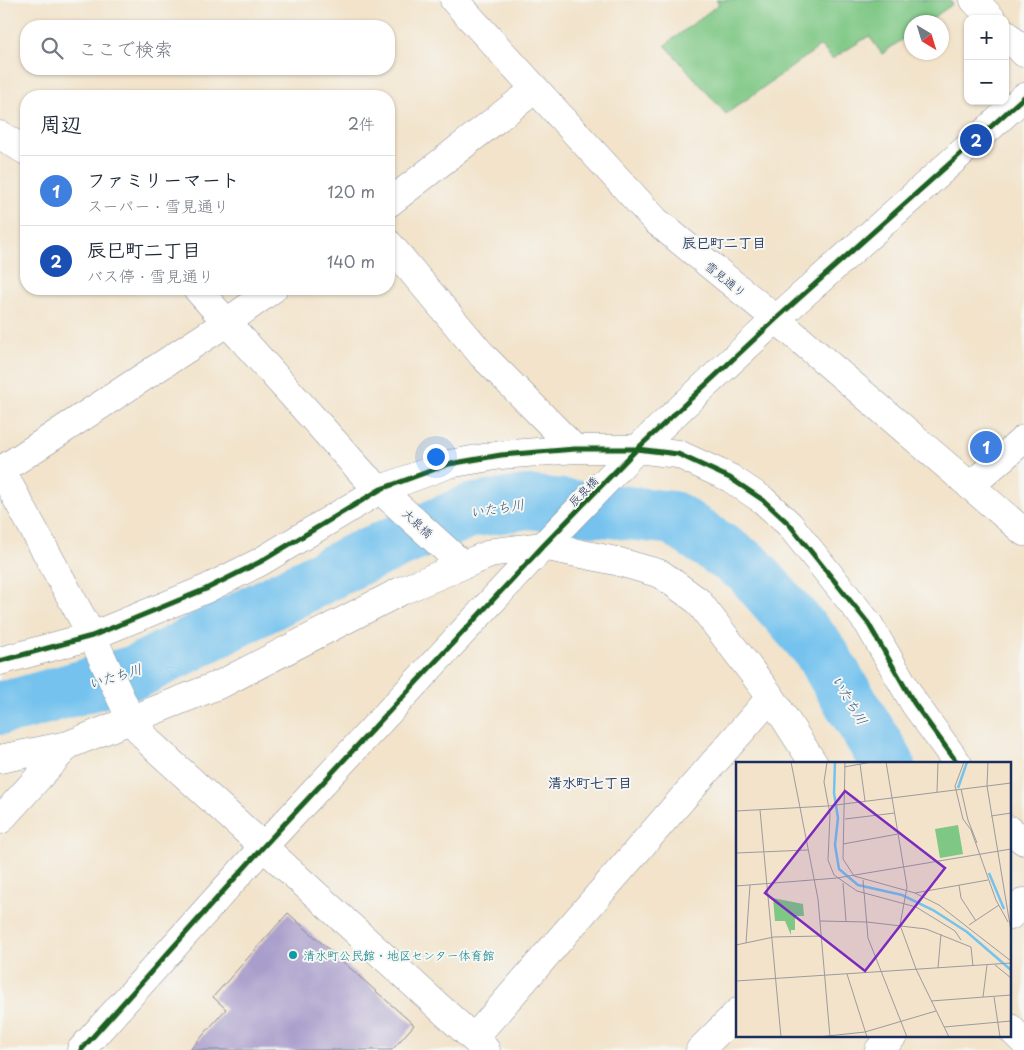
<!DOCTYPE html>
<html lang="ja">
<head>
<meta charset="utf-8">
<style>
  body { margin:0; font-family:"Playpen Sans","Klee One",sans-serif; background:#f2f2f3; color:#1f2937 }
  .controls { position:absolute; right:15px; top:15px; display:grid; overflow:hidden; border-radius:10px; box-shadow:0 1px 4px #0004 }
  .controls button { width:45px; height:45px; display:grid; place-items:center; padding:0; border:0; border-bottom:1px solid #e0e1e3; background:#fff; color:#1f2937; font:25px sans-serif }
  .compass { position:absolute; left:904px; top:15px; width:45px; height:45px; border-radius:50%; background:#fff; box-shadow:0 1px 4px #0004; rotate:142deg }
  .you { position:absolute; left:435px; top:456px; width:18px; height:18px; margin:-12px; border:4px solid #fff; border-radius:50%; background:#1a73e8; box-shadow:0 0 0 8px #1a73e833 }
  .badge { display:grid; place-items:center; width:32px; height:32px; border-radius:50%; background:#ea580c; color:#fff; font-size:16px; font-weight:700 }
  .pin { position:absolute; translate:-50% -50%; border:2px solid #fff; box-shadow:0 1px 5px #0006 }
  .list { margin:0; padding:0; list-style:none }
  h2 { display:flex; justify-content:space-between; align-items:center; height:65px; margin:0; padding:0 20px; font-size:21px }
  h2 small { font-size:16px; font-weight:400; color:#747a83 }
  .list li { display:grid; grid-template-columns:32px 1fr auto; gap:15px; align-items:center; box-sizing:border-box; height:70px; padding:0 20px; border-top:1px solid #e0e1e3 }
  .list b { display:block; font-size:19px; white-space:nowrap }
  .list p { margin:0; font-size:16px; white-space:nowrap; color:#747a83 }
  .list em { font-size:16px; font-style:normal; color:#747a83 }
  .icon { flex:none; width:28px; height:28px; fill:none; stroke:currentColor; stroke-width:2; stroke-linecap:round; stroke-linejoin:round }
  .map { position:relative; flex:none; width:1024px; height:1050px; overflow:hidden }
  .search { position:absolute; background:#fff; box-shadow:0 1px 4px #0004; left:20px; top:20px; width:375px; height:55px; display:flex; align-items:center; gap:12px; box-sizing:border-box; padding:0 18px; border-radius:20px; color:#747a83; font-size:19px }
  .panel { position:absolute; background:#fff; box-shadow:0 1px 4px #0004; left:20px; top:90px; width:375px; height:205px; border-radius:20px }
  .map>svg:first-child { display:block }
  .green { fill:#7ec784; stroke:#4c7b71 }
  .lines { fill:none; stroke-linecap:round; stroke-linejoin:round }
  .river { stroke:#74c2ee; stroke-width:54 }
  .building { fill:#a99dcb }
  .street-casing { stroke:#868994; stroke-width:29 }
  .secondary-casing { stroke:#868994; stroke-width:29 }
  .street { stroke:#fff; stroke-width:28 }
  .secondary { stroke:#fff; stroke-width:28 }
  .cycleway-casing { stroke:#f6f6f2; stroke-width:8 }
  .cycleway { stroke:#1b5e20; stroke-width:5 }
  .culture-dot { fill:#0f9aa8; stroke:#f6f6f2; stroke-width:2 }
  .labels { text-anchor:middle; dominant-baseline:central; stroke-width:4; stroke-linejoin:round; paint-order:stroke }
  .street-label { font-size:12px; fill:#1b2f5e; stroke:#f6f6f2 }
  .culture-label { font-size:12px; fill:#0d838f; stroke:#f6f6f2; text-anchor:start }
  .neighbourhood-label { font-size:14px; font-weight:bold; fill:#1b2f5e; stroke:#f6f6f2 }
  .water-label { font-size:14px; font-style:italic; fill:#315482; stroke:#f6f6f2 }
  .inset-river { fill:none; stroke:#74c2ee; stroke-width:2.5 }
  .inset-road { fill:none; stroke:#9c9b9f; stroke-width:1 }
  .view { fill:#7b2cbf; fill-opacity:0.15; stroke:#7b2cbf; stroke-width:2.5 }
  .inset-edge { fill:none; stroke:#1b2f5e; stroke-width:2.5 }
</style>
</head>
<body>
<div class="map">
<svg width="1024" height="1050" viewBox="0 0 1024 1050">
  <rect width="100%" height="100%" fill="#f6f6f2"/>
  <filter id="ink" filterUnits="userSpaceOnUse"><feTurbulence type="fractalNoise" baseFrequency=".02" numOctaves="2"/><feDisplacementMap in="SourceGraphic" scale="10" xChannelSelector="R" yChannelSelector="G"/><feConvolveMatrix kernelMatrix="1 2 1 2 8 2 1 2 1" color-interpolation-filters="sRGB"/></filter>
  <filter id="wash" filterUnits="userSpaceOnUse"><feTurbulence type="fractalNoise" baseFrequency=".0096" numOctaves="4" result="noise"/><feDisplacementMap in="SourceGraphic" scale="20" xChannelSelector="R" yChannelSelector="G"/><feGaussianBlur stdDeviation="1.12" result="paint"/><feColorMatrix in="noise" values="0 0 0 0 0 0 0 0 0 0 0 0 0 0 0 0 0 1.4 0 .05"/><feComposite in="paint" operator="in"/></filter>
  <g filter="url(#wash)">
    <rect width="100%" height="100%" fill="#f2e3ca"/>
    <!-- green -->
    <path class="green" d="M716,0H949L953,4L927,22H912L911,33L882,54L869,36L832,59L821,46L726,114L665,45L719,4Z"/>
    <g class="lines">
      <!-- river -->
      <path class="river" d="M0,708L21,704L138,671L355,560L470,511L527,502L673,518L748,568L818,648L888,764"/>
    </g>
    <g id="blocks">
      <!-- building -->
      <path class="building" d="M288,913L414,1025L392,1050H190L226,1009L213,997Z"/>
    </g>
  </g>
  <g filter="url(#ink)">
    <use href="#blocks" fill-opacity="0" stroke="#868994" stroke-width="1"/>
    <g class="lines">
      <defs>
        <path id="street" d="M974,0L992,19
          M1005,33L1024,53
          M0,135L26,151
          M389,203L534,90
          M389,244L483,356L575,449
          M197,289L365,476L463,565
          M0,468L92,636L131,720L151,744L486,1050
          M0,471L226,323L273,289
          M970,486L1024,439
          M0,661L92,636L206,589L260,562L381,489L449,464L501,455L575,449H637L678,454L730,478L763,500L789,524L868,623L914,703L958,764
          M0,759L68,745L223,683L401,591L463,565L495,552L543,546L616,561L661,574L698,601L771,697L814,764
          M0,820L68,745
          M1010,830L1024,841
          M1010,916L1024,902
          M1010,1028L1024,1042
          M474,1038L771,697
          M81,1050L263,847L543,546L637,449L776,319L1024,97
          M700,1050L738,1012"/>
        <path id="secondary" d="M454,0L656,221L776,319L1024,532
          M879,1050L893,1036"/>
      </defs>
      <!-- street casing -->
      <use href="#street" class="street-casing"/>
      <!-- secondary casing -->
      <use href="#secondary" class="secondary-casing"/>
      <!-- street -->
      <use href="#street" class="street"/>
      <!-- secondary -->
      <use href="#secondary" class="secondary"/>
      <defs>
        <path id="cycleway" d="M0,661L92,636L206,589L260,562L381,489L449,464L501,455L575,449H637L678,454L730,478L763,500L789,524L868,623L914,703L958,764
          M81,1050L263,847L543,546L637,449L776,319L1024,97"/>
      </defs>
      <!-- cycleway casing -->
      <use href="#cycleway" class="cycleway-casing"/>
      <!-- cycleway -->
      <use href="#cycleway" class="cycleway"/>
    </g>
  </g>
  <!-- markers -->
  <circle class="culture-dot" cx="293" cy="955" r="5"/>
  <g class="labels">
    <!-- street labels -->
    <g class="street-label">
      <text transform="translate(726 279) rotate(39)">雪見通り</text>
      <text transform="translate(583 491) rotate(-46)">辰泉橋</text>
      <text transform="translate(418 523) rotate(43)">大泉橋</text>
    </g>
    <!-- culture labels -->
    <g class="culture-label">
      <text x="303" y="955">清水町公民館・地区センター体育館</text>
    </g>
    <!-- neighbourhood labels -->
    <g class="neighbourhood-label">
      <text x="724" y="242">辰巳町二丁目</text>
      <text x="590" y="782">清水町七丁目</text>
    </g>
    <!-- water labels -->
    <g class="water-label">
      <text transform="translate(497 508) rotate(-9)">いたち川</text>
      <text transform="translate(115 676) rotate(-17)">いたち川</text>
      <text transform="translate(850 700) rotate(59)">いたち川</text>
    </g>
  </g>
  <!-- overview -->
  <g transform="translate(736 762)">
    <rect width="275" height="275" fill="#f2e3ca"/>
    <path d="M222,63L227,92L204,96L199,67ZM37,136L67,142L68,154H59V168H55V173L49,159H39Z" fill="#7ec784"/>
    <path class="inset-river" d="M99,0L98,31L102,56L99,83L103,107L122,123L166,133L197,148L231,170L275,208M222,26L231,0M253,111L268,147"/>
    <path class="inset-road" d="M55,0L82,137L94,275M91,0L88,20L94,52L92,98L98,113L121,129L180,145L219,169L225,178M109,0L107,97L118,114L179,131L203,143L275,199M150,0L171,125L164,163L180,207L213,275M228,0L219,24L227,57L235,68L260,138L272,160M252,0L251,24L275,169M124,2L129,39M108,5L136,0M225,27L232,58L241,81M201,30L202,0M24,48L45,275M0,49L92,44L275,21M255,54L275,51M109,57L159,51M107,82L162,72M0,91L72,88M127,118L132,176L171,275M107,121L110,159M223,123L225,136L240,159M0,124L101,116L275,87M179,131L252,118M84,159L131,160L190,167L235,185L237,204M233,163L263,143M10,181L14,123M0,183L38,175L85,174M259,203L275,216M202,206L205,172M111,212L131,275M0,219L275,201M247,235L251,203M258,235L264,275M195,239L275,233M208,265L275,259M82,275L129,270L200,249"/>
    <path class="view" d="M109,29L209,106L129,209L29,131Z"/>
    <rect width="275" height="275" class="inset-edge"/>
  </g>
</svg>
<div class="controls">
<button>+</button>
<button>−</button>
</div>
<svg class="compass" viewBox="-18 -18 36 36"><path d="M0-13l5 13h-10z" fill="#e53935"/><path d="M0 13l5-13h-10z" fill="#747a83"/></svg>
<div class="you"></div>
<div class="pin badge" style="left:986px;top:447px;background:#3f7fe0">1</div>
<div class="pin badge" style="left:976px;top:140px;background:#1a4fb4">2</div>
<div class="search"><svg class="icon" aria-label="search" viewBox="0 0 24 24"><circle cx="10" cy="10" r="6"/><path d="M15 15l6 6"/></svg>ここで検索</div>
<section class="panel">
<h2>周辺<small>2件</small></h2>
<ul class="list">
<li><span class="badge" style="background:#3f7fe0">1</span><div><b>ファミリーマート</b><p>スーパー · 雪見通り</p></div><em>120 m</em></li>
<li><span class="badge" style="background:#1a4fb4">2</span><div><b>辰巳町二丁目</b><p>バス停 · 雪見通り</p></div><em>140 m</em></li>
</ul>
</section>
</div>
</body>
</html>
